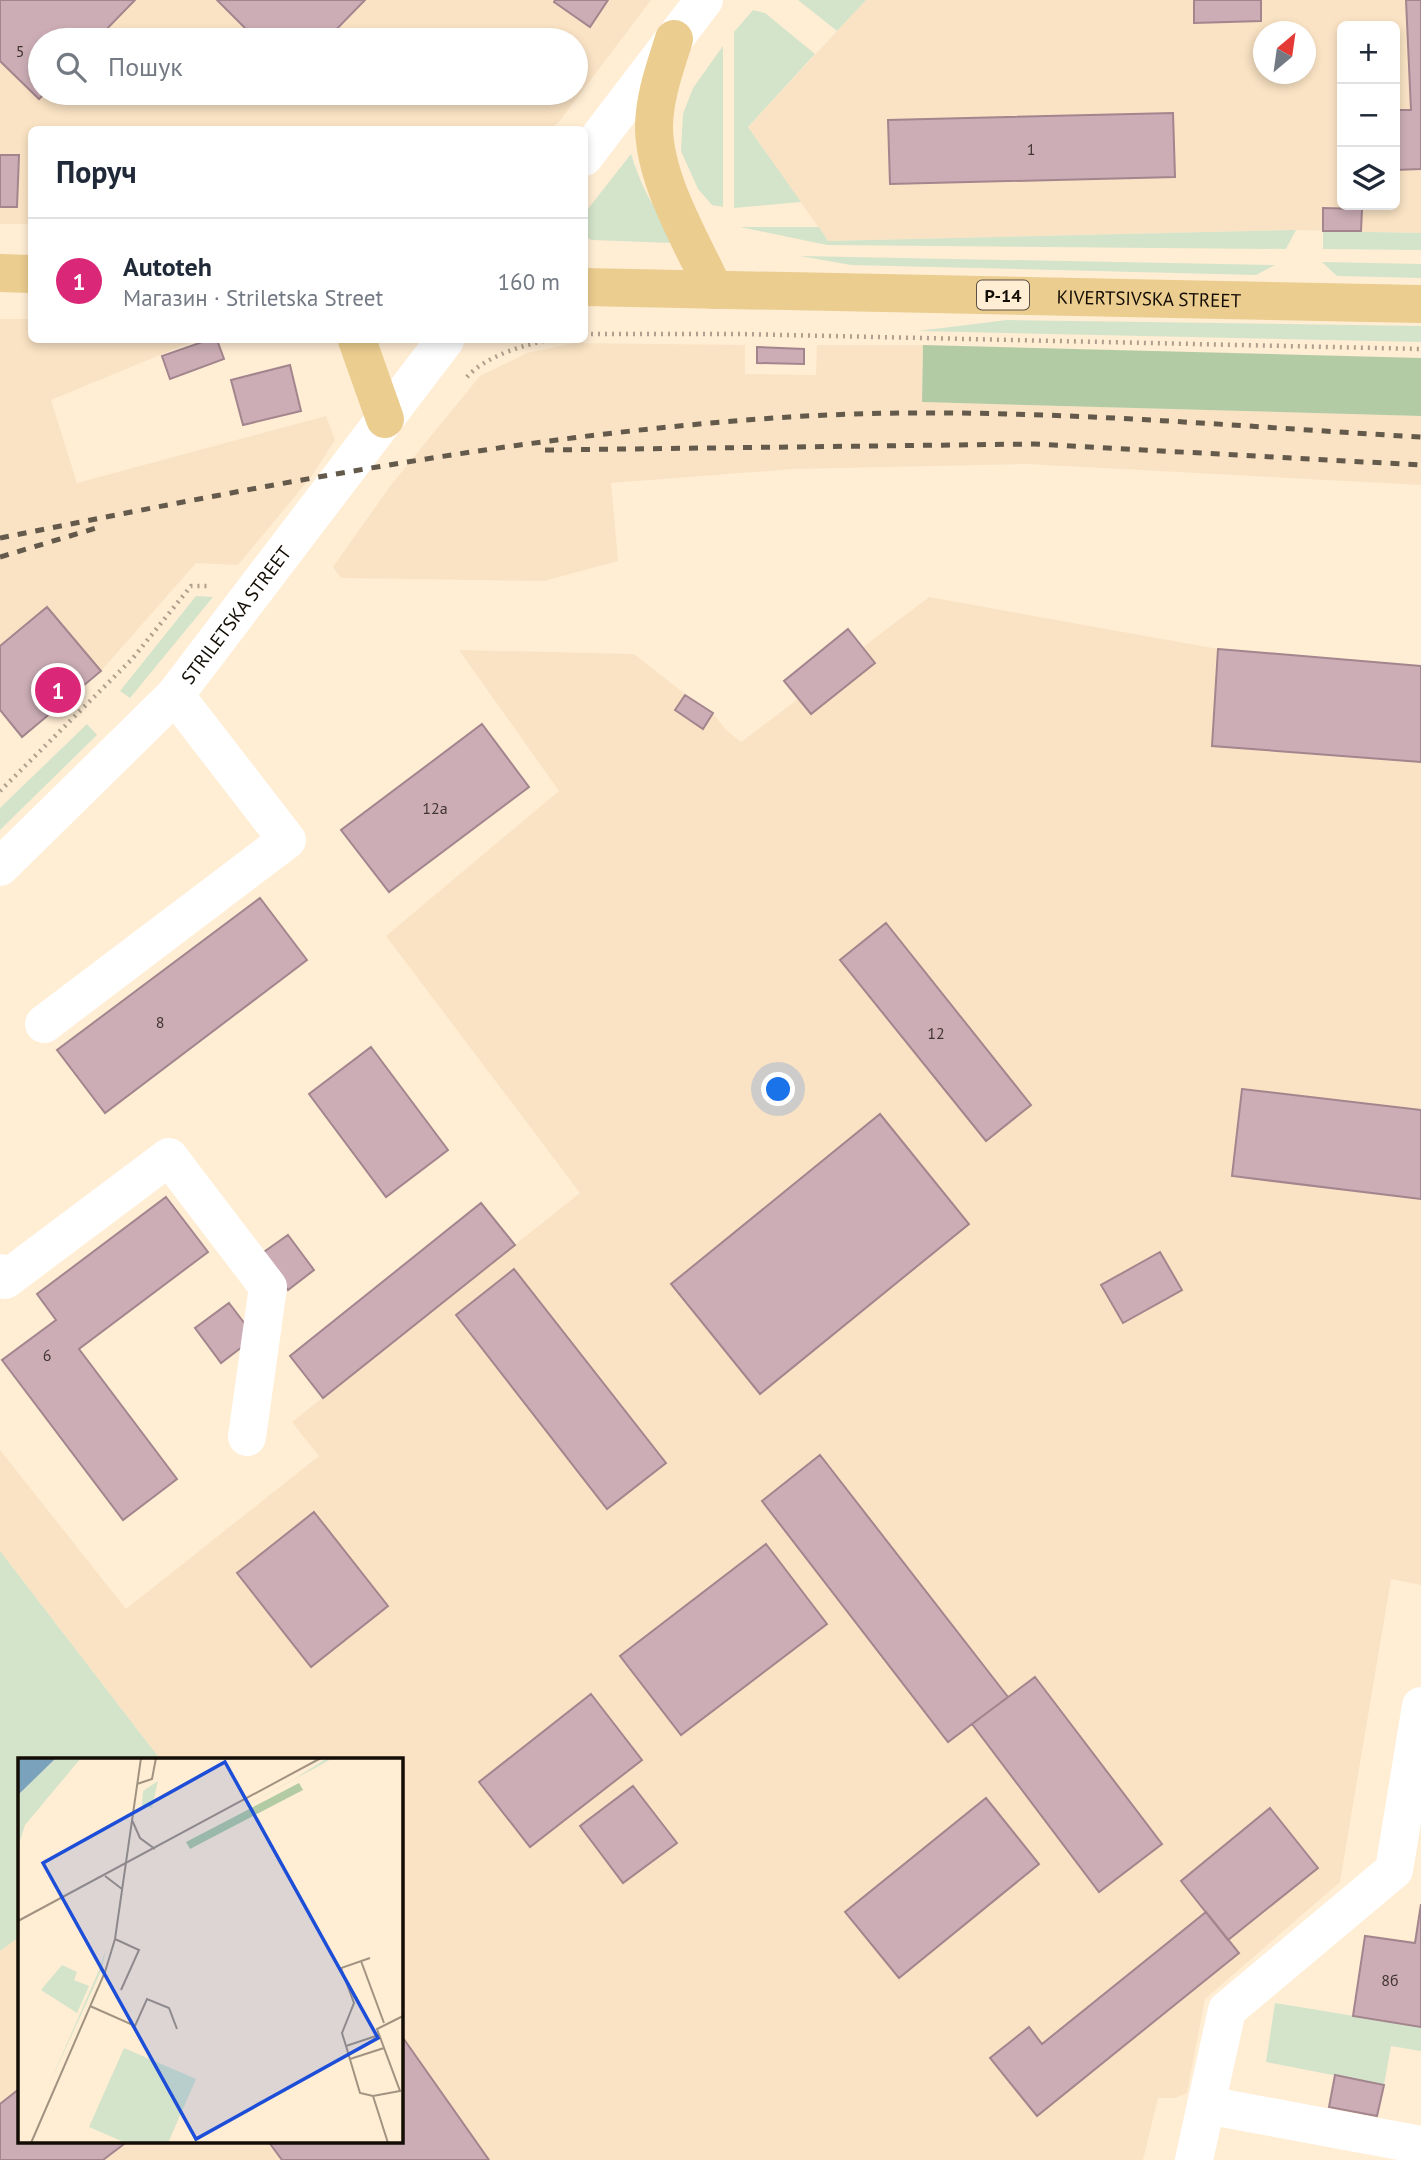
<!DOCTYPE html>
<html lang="uk">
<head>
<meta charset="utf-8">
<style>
  body { margin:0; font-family:"PT Sans",sans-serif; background:#f6f6f7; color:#1f2937 }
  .controls { position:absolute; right:21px; top:21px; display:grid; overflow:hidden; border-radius:10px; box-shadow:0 4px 10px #0003 }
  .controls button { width:63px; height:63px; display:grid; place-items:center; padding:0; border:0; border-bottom:2px solid #e0e1e3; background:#fff; color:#1f2937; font:35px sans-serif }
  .compass { position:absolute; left:1253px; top:21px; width:63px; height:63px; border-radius:50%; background:#fff; box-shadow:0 4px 10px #0003; rotate:29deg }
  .you { position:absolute; left:779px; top:1090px; width:24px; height:24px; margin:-18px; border:5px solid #fff; border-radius:50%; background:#1a73e8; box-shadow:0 0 0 10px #1a73e833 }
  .badge { display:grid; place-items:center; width:46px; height:46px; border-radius:50%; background:#db2777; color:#fff; font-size:23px; font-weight:700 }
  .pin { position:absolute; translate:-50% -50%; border:4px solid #fff; box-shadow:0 2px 7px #0006 }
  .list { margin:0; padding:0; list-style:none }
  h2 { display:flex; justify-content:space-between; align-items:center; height:91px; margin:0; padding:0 28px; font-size:30px }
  h2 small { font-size:23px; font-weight:400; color:#747a83 }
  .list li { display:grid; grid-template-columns:46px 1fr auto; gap:21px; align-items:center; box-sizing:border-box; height:126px; padding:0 28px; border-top:2px solid #e0e1e3 }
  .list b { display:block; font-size:26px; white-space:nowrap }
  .list p { margin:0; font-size:23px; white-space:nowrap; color:#747a83 }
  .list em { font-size:23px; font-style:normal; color:#747a83 }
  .icon { flex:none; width:38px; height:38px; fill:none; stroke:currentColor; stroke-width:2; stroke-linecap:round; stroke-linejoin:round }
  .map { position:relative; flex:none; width:1421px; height:2160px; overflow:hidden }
  .search { position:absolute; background:#fff; box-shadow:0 4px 10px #0003; left:28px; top:28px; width:560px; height:77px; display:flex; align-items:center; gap:18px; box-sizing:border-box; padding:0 24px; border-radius:38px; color:#747a83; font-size:26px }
  .panel { position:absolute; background:#fff; box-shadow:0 4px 10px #0003; left:28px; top:126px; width:560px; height:217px; border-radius:10px }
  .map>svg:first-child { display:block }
  .built { fill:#fae3c4; fill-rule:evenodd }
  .green { fill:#d3e4ca }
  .forest { fill:#b2cba5 }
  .building { fill:#ccadb6; stroke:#a3858e; stroke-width:2 }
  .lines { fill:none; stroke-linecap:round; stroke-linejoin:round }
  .path { stroke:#aea08d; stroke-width:4.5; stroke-dasharray:2 5; stroke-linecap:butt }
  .minor { stroke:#fff; stroke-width:38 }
  .major { stroke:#ebcd8f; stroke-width:38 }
  .rail { stroke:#645a4c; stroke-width:5; stroke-dasharray:9 9; stroke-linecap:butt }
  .labels { text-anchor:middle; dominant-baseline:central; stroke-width:7; stroke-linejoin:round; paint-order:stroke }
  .number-label { font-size:16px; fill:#413531 }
  .shield { fill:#ffedd4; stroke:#5a5043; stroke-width:2 }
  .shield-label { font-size:18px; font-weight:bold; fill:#130d05 }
  .street-label { font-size:19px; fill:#130d05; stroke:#ffedd4 }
  .inset-road { fill:none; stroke:#a19381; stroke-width:2 }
  .view { fill:#1d4ed8; fill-opacity:0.15; stroke:#1d4ed8; stroke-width:3.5 }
  .inset-edge { fill:none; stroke:#130d05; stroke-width:3.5 }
</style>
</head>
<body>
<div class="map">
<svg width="1421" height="2160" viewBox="0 0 1421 2160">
  <rect width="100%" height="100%" fill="#ffedd4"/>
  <!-- built -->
  <path class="built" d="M0,0H651L558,123L549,129L32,130L31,224H0ZM40,40H576V93H40Z
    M866,0H1421V233L1296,230L828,241L748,127ZM1342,26H1395V205H1342ZM1264,32H1306V74H1264Z
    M0,319H31L32,340H196L51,400L77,483L326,416L335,440L311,477L238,565L196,563L101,671L22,737L0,710Z
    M575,343L745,345V374L816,375L817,345H923L922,402L1421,416V485L1027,464L793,469L611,483L618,561L544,581L341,578L333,567L391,485L480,376L527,353Z
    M929,597L1218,649L1421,666V1585L1391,1579L1340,1882L1205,1999L1187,2093L1175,2098H1158L1143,2160H0V1951L19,1937V2141H401V1759H160L0,1551V1450L126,1609L319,1456L292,1422L580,1193L386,936L559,791L459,650L634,654L685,694L713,713L726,730L741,742L798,699L784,681L848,629L863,647Z"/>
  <!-- green -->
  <path class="green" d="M798,0H866L837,31Z
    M753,10L765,13L815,54L748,127L801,202L734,208V32Z
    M723,46V207L712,205L698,189L681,151L683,114L693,88Z
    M631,154C643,191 652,206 675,237L673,243L592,240L585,237L584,214Z
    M740,227H819L828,241L1296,230L1286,249L827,245Z
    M1323,231L1421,233V250L1323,249Z
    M800,256L1275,265L1256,275L851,265Z
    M1322,262L1421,264V278L1337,276Z
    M1007,320L1421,326V342L918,331Z
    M196,596L213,597L130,698L120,691Z
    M87,724L97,735L0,830V808Z
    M0,1551L160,1759H19V1937L0,1951Z
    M1275,2003L1421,2027V2051L1391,2046L1384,2085L1266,2062Z"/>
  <!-- forest -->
  <path class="forest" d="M923,345L1421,358V416L922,402Z"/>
  <!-- building -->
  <path class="building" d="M0,0H135L96,40H40V93H45L39,99L0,61Z
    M217,0H365L326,40H257Z
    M555,0H608L590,27L554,2Z
    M1194,0H1261V21L1194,23Z
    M1406,0H1421V169L1395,170V110H1411Z
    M1173,113L1175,177L890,184L888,120Z
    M0,155H19L17,207H0Z
    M1323,208L1362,209L1361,231H1323Z
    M208,340H217L224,359L170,379L162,356Z
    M757,347L804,349V364L757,363Z
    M290,365L301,411L243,425L231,380Z
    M47,607L101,671L22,737L0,710V646Z
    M848,629L875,663L811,714L784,681Z
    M1218,649L1421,666V762L1212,746Z
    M685,695L713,713L703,729L675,710Z
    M482,724L529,787L389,892L341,830Z
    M260,898L307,960L105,1113L57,1050Z
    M886,923L1031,1105L986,1141L840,960Z
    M371,1047L448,1150L386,1197L309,1094Z
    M1242,1089L1421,1110V1199L1232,1176Z
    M880,1114L969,1224L760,1394L671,1284Z
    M166,1197L208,1252L79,1349L177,1479L123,1520L2,1360L56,1320L37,1294Z
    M481,1203L515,1245L323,1398L290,1356Z
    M288,1235L314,1270L288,1290L261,1254Z
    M1160,1252L1182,1290L1123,1323L1101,1285Z
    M514,1269L666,1463L607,1509L456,1315Z
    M229,1303L255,1337L221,1363L195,1328Z
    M820,1455L1008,1697L948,1742L762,1501Z
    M314,1512L388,1606L311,1667L237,1573Z
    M766,1544L827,1624L681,1735L620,1656Z
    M1035,1677L1162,1844L1099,1892L972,1724Z
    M591,1694L642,1760L530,1847L479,1782Z
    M633,1786L677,1843L623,1883L580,1826Z
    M986,1798L1039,1864L899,1978L845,1912Z
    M1270,1808L1318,1868L1228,1940L1181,1881Z
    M1421,1904V2027L1353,2016L1365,1936L1415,1943Z
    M1206,1912L1239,1953L1037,2116L990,2058L1029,2027L1042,2044Z
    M401,2035L489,2160H282L268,2141H401Z
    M1335,2075L1384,2085L1377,2116L1329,2107Z
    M19,2089V2141H128L103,2160H0V2104Z"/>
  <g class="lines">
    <!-- path -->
    <path class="path" d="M584,334H740L1421,349
      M467,377C484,357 523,345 548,340
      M0,791L133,658L191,586H210"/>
    <!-- minor -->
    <g class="minor">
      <path d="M584,157L704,0"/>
      <path id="s1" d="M0,867L175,695L445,340"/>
      <path d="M44,1024L287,840L175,695"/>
      <path d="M0,1273L5,1280L169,1157L268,1287L247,1437"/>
      <path d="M1421,1706L1394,1870L1227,2010L1206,2105L1421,2145"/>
      <path d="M1194,2160L1206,2105"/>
    </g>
    <!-- major -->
    <g class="major">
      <path d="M674,39C665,68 654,97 654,128C655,182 692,242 714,290"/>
      <path d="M0,273L32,274"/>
      <path id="s2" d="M584,287L1421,304"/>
      <path d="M357,340L385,419"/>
    </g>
    <!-- rail -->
    <path class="rail" d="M545,450L1034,444L1421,465
      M0,538C261,486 523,434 789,417C999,404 1211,425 1421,437
      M0,557L103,526"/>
  </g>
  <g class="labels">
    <!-- number labels -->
    <g class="number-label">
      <text x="20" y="51">5</text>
      <text x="1031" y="149">1</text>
      <text x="435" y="808">12а</text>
      <text x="160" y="1022">8</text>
      <text x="936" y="1033">12</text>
      <text x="47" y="1355">6</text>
      <text x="1390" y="1980">8б</text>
    </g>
    <!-- shield labels -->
    <rect class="shield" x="977" y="280.5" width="52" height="29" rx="5"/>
    <g class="shield-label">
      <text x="1003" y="295">Р-14</text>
    </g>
    <!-- street labels -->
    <g class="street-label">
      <text stroke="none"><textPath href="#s2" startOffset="565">KIVERTSIVSKA STREET</textPath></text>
      <text stroke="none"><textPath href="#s1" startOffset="346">STRILETSKA STREET</textPath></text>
    </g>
  </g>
  <!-- overview -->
  <g transform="translate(18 1758)">
    <rect width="385" height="385" fill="#ffedd4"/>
    <path d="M38,0H63L7,67L0,89V37ZM145,0L134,50L124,48L125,33L140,23ZM309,0H315L166,82L278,20ZM88,191L83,213L31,327L81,212ZM44,207L59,214L56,222L71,228L59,255L23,232ZM106,290L178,321L150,385H108L71,369Z" fill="#d3e4ca"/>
    <path d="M281,25L285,32L172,91L168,84Z" fill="#b2cba5"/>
    <path d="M2,0H38L0,37V2Z" fill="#7aa2bc"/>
    <path class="inset-road" d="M119,26L134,21L138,0M114,62L122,80L137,91M87,118L104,131M0,163L303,0M97,181L121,192L103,232M352,200L323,210L336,245L324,275L328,288L361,277M343,203L366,265M72,248L117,268L129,241L151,250L159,271M328,288L342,335L355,338L382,333L359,271L385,258M332,301L366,290M355,338L370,385M13,385L87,214L97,181L123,0"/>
    <path class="view" d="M207,4L360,280L178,381L25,105Z"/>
    <rect width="385" height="385" class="inset-edge"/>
  </g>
</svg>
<div class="controls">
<button>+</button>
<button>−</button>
<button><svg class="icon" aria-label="layers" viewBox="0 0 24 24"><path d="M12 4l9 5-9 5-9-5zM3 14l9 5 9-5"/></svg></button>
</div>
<svg class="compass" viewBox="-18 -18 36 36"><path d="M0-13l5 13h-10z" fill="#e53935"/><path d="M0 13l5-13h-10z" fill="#747a83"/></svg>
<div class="you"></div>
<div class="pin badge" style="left:58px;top:690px">1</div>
<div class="search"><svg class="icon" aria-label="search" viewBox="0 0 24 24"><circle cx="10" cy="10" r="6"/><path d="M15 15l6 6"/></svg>Пошук</div>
<section class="panel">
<h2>Поруч<small></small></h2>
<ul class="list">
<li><span class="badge">1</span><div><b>Autoteh</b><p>Магазин · Striletska Street</p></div><em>160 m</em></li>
</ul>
</section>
</div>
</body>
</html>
